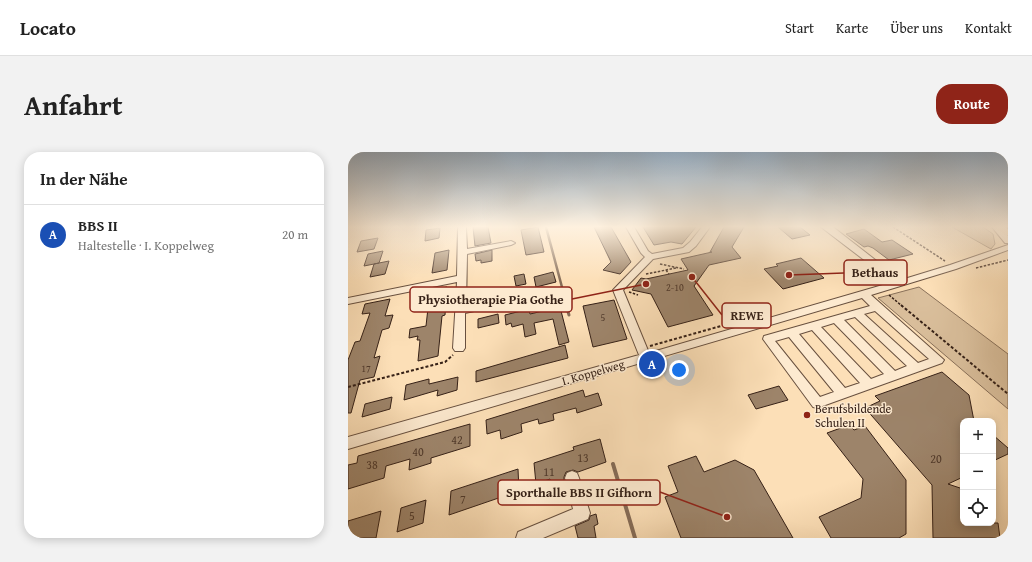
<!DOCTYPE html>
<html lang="de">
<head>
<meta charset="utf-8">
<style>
  body { margin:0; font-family:"Gentium Book Plus",serif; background:#f2f2f2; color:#222 }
  .controls { position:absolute; right:12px; bottom:12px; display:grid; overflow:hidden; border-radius:8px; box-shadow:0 2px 10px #0003 }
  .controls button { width:36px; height:36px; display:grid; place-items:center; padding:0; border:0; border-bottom:1px solid #e0e0e0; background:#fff; color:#222; font:20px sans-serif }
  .you { position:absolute; left:331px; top:218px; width:14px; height:14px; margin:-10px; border:3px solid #fff; border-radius:50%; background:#1a73e8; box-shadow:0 0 0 6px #1a73e833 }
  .badge { display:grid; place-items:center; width:26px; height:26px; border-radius:50%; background:#8f2418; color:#fff; font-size:13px; font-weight:700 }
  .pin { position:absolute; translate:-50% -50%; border:2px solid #fff; box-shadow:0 1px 4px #0006 }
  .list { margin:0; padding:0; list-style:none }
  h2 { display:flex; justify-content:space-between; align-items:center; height:52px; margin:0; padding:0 16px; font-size:17px }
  h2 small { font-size:13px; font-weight:400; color:#767676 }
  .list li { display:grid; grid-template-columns:26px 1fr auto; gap:12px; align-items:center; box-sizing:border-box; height:60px; padding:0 16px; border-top:1px solid #e0e0e0 }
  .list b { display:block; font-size:15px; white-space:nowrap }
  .list p { margin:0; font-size:13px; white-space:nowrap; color:#767676 }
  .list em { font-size:13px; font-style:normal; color:#767676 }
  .icon { flex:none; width:22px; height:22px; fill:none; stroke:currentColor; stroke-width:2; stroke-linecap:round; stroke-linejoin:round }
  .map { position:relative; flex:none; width:660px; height:386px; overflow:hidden; border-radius:16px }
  header { display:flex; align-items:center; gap:24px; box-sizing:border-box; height:56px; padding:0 20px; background:#fff; border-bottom:1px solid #e0e0e0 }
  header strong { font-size:19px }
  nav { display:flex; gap:22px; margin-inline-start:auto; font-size:14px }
  .intro { display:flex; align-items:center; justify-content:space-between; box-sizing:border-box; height:96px; padding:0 24px }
  h1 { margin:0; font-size:28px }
  .button { padding:10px 18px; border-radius:16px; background:#8f2418; color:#fff; font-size:14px; font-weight:700 }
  main { display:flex; gap:24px; padding:0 24px }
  aside { flex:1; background:#fff; border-radius:16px; box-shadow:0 2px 10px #0003 }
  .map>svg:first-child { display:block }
  .green { fill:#dabf9c; stroke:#88705a }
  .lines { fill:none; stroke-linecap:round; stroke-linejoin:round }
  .stream-far2 { stroke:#856c57; stroke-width:2.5 }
  .stream-far1 { stroke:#856c57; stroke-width:3 }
  .stream { stroke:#856c57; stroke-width:4 }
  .building { fill:#9d846a; stroke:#362117 }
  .minor-casing { stroke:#68503f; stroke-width:2 }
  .major-casing { stroke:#362117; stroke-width:2 }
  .path-far1 { stroke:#362117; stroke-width:1.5; stroke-dasharray:2.5 1.5; stroke-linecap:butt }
  .path { stroke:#362117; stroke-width:2; stroke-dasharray:3 2; stroke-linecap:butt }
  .minor { fill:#fdead0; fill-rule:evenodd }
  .major { fill:#fcdfb7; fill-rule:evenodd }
  .poi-dot { fill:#8f2418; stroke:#fdead0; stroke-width:1.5 }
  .labels { text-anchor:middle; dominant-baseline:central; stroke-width:3; stroke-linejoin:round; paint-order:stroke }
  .number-label { font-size:10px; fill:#503a2c }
  .street-label { font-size:12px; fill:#362117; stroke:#fdead0 }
  .poi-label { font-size:12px; fill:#362117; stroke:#fdead0; text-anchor:start }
  .near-number-label { font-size:12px; fill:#503a2c }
  .leader { fill:none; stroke:#8f2418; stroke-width:1.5 }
  .callout-dot { fill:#8f2418; stroke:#fdead0; stroke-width:1.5 }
  .callout { fill:#fdead0; stroke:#8f2418; stroke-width:1.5 }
  .callout-label { font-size:13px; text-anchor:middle; font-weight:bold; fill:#362117 }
</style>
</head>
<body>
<header>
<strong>Locato</strong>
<nav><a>Start</a><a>Karte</a><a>Über uns</a><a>Kontakt</a></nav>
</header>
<div class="intro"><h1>Anfahrt</h1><a class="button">Route</a></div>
<main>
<aside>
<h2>In der Nähe<small></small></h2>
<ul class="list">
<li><span class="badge" style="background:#1a4fb4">A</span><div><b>BBS II</b><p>Haltestelle · I. Koppelweg</p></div><em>20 m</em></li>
</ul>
</aside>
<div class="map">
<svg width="660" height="386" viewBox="0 0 660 386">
  <rect width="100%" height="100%" fill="#fcdfb7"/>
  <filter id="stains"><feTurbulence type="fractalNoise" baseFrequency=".005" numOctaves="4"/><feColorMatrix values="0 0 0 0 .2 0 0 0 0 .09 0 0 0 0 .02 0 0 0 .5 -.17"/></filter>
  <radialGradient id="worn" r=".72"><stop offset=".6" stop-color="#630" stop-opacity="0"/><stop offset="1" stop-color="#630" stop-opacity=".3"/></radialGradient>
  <!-- green -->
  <path class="green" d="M604,75H635L645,82L647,92L643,97Z
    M571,135L660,202V257L530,146Z"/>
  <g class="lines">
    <!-- stream-far2 -->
    <path class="stream-far2" d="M198,75L219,154"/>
    <!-- stream-far1 -->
    <path class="stream-far1" d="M218,153L221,163"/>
    <!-- stream -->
    <path class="stream" d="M265,312L287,386"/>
  </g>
  <!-- building -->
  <path class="building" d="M125,75H140L143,91L127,94Z
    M190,75L196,100L178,103L173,78Z
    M246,75H263L283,110L272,122L255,118L263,110Z
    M295,75H348L334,92L323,90L306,93Z
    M376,75H396L384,95L393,106L361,113L346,134L365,163L320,175L303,142L284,138L293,126L298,127L340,118L333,107L364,100H362Z
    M430,75H452L462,83L444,87Z
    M92,76L91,86L77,89L78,78Z
    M516,77L534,90L544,88L565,102L541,108L525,96L520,94L516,95L498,82Z
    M30,86L26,97L9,100L13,89Z
    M101,98L99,118L84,121L87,101Z
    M144,98V109L133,111V108L128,109L127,102Z
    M35,99L31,111L16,114L20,102Z
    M453,106L476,126L435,137L416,117L430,114L428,112Z
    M41,109L37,122L22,125L26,112Z
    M205,120L208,130L188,135L186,125Z
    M176,122L178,132L168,134L166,124Z
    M99,135L97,163L94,164L90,204L70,209L72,188H69L70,184L61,186L62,177L78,174L82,138Z
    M42,147L37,164L45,163L41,176L34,178L26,206L32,204L26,225L12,228L3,261H0V208L7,190L12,189L22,161L14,162L17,152Z
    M266,148L279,187L245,195L235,154Z
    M212,155L221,190L211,193L205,167L186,171L188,182L177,185L175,172L164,175L163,171L158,173L157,163L181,157L182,162Z
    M150,162L151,171L130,176V167Z
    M217,193L220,206L128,230V219Z
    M594,220L621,243L626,269H615V325L600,332L615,337V371H650L652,386H585L584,333L517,256L532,249L527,244Z
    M110,225L109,238L89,244L90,238L56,248L58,233L81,227V232Z
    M431,234L440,248L408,257L400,243Z
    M235,238L237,245L250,241L254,253L229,261L228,256L205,262L206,268L191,272L190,267L173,272L174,280L153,287L152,278L139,282L138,268Z
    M44,245L42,257L14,265L17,252Z
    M122,272V294L83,306V311L61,318L62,307L38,314L36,326L0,337V313L9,311L10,304Z
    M501,273L506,278L517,274L558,328V382L551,386H483L471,365L513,346L515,327L479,281Z
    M645,283L660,296V302L645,309Z
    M252,287L258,310L230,320L225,318L218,320L216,325V329L203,333L202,327L188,332L186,311L226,298L225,295Z
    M348,304L356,320L387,308L406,318L445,386H333L317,345L330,340L320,314Z
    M170,317L171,339L101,363L103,339Z
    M78,348L75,371L49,380L53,356Z
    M33,359L28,386H0V369Z
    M248,362L250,372L246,374L248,386H230L227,374L241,368L242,364Z"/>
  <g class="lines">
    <defs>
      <path id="minor" d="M110,75H118L119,97L163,89L167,91L163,93L119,102L118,155L177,142L182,145L177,148L117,161V196L115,199H107L105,196L109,130L0,152V146L109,124Z
        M278,75H286L300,99L304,102L335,96L342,90L354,75H362L348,94L341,100L305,107L275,138L301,201L545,130L473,75H485L553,128L602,113L660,93V98L608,117L523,143L596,208L594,211L469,256L465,255L415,187L416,184L522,154L514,146L0,297V285L291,203L265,138L297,105L293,101ZM527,159L581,207L570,211L516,162ZM507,165L559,214L547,219L496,168ZM486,171L536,222L523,227L473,175ZM464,178L512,231L497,236L451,182ZM441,185L486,240L472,245L427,189Z
        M644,75H652L660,84V91H657Z
        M224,319L229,321L231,326L242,361L240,367L195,386H168L170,380L225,357L217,326L219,321Z"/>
      <path id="major" d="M645,75H657L660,77V84Z"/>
    </defs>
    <!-- minor casing -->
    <use href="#minor" class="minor-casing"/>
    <!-- major casing -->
    <use href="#major" class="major-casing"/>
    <!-- path-far1 -->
    <path class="path-far1" d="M545,75L597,109
      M312,112L336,117
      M628,116L660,108
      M318,118L321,122
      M298,122L328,116
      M281,140L290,143
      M541,143L554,154"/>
    <!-- path -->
    <path class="path" d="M553,153L660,242
      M302,194L373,174
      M0,235L97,210L105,203"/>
    <!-- minor -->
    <use href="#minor" class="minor"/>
    <!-- major -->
    <use href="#major" class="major"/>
  </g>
  <!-- sky -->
  <linearGradient id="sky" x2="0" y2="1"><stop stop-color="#95abbf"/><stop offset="0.58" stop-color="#fef1df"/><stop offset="1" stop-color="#fef1df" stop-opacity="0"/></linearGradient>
  <rect width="660" height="129" fill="url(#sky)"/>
  <!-- markers -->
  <circle class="poi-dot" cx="459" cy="263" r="4"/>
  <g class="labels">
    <!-- number labels -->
    <g class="number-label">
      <text x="327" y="135">2-10</text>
      <text x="255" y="165">5</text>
      <text x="18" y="216">17</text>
    </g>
    <!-- street labels -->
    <g class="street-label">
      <text transform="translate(245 220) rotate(-16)">I. Koppelweg</text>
    </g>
    <!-- poi labels -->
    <g class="poi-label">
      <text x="467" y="256">Berufsbildende<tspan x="467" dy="14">Schulen II</tspan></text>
    </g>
    <!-- near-number labels -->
    <g class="near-number-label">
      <text x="109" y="287">42</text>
      <text x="70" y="299">40</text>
      <text x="235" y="305">13</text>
      <text x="588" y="306">20</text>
      <text x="24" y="312">38</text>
      <text x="201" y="319">11</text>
      <text x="115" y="347">7</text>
      <text x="64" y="363">5</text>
    </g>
  </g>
  <!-- callouts -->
  <path class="leader" d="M441 123L496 121M298 132L224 147M344 125L374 163M379 365L312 340"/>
  <g class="callout-dot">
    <circle cx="441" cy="123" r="4"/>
    <circle cx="298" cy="132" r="4"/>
    <circle cx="344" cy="125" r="4"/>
    <circle cx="379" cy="365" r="4"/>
  </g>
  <g class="callout">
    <rect x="496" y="108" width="63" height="25" rx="4"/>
    <rect x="62" y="135" width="162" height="25" rx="4"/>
    <rect x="374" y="151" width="49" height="25" rx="4"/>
    <rect x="150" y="328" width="162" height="25" rx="4"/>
  </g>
  <g class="callout-label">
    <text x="527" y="125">Bethaus</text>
    <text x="143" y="152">Physiotherapie Pia Gothe</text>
    <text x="399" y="168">REWE</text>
    <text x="231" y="345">Sporthalle BBS II Gifhorn</text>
  </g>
  <rect width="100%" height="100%" filter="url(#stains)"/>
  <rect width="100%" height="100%" fill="url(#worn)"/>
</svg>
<div class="controls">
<button>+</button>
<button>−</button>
<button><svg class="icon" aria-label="locate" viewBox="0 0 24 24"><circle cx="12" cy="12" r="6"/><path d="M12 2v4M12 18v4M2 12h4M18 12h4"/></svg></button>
</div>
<div class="you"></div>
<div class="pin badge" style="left:304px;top:212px;background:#1a4fb4">A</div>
</div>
</main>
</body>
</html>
